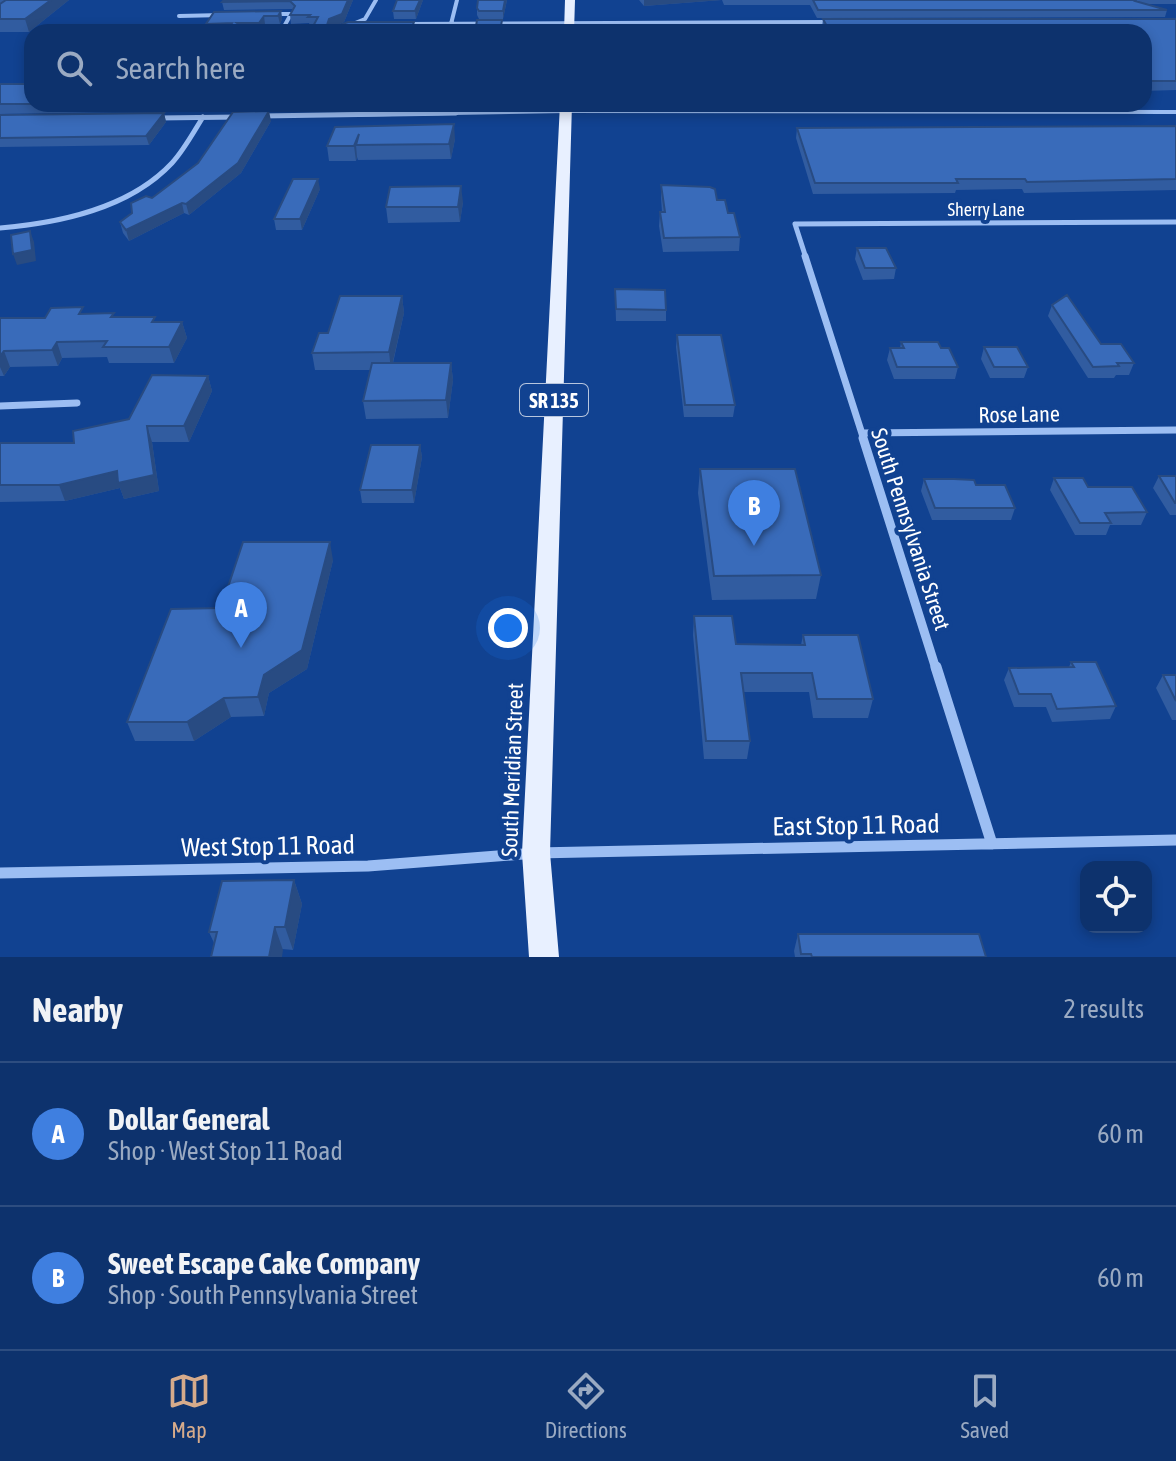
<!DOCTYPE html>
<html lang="en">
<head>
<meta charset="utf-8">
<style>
  body { margin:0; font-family:"Asap Condensed",sans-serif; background:#1b3e75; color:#f1f3f6 }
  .controls { position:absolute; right:24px; bottom:24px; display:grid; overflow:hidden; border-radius:16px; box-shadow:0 4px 12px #0003 }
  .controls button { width:72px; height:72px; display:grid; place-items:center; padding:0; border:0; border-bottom:2px solid #2d4d80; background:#0d326d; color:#f1f3f6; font:40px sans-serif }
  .you { position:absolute; left:508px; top:628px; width:28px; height:28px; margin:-20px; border:6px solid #fff; border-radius:50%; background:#1a73e8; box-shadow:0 0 0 12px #1a73e833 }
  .badge { display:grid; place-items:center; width:52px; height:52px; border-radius:50%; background:#d6ab8b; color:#fff; font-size:26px; font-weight:700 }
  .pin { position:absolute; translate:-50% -66px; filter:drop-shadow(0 2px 4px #0008) }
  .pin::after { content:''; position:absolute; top:42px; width:28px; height:24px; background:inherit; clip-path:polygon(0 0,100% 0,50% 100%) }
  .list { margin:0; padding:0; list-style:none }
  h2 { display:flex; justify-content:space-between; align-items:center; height:104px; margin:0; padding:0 32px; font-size:34px }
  h2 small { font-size:26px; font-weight:400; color:#9aaac2 }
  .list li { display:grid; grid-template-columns:52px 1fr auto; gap:24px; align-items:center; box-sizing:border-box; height:144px; padding:0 32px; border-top:2px solid #2d4d80 }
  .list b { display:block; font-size:30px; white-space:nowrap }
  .list p { margin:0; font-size:26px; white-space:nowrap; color:#9aaac2 }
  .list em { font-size:26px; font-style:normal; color:#9aaac2 }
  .icon { flex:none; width:44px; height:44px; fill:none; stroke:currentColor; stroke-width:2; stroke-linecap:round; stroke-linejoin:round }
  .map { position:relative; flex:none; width:1176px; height:957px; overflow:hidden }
  .search { position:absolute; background:#0d326d; box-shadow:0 4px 12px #0003; left:24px; right:24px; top:24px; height:88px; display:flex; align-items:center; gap:20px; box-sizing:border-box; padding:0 28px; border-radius:24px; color:#9aaac2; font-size:30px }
  .sheet { height:392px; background:#0d326d }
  nav { display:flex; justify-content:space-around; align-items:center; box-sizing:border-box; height:112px; border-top:2px solid #2d4d80; background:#0d326d; font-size:22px; color:#9aaac2 }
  nav a { display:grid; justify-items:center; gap:4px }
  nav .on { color:#d6ab8b }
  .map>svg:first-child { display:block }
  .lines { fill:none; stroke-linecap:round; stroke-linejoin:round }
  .minor-far4 { stroke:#9cbef3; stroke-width:4 }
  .minor-far3 { stroke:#9cbef3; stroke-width:5 }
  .minor-far2 { stroke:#9cbef3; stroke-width:7 }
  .minor-far1 { stroke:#9cbef3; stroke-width:9 }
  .minor { stroke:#9cbef3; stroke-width:11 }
  .primary { fill:#e8f0ff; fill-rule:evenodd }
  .wall { fill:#315ca0 }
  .shaded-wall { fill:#284b82 }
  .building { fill:#396bba; stroke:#284b82; stroke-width:2 }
  .labels { text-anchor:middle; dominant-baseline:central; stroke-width:8; stroke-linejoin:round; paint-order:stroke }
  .far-street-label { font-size:18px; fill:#fff; stroke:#114291 }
  .shield { fill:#114291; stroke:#b8c6de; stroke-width:2 }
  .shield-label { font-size:20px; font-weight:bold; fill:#fff }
  .street-label { font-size:22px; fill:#fff; stroke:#114291 }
  .near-street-label { font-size:26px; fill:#fff; stroke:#114291 }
</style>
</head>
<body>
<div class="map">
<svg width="1176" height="957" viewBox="0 0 1176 957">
  <rect width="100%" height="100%" fill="#114291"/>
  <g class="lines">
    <!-- minor-far4 -->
    <path class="minor-far4" d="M272,14H291L281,32
      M179,16L223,15
      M405,24L831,22
      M333,32L365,19L376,0
      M449,32L457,0
      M334,115L566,111L1176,112"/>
    <!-- minor-far3 -->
    <path class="minor-far3" d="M261,116L456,113
      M157,118L239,117
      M0,228C59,223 129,209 172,163C184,150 193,133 203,117
      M806,258L795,224L1176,222"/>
    <!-- minor-far2 -->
    <path class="minor-far2" d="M805,256L864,440
      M0,406L77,403
      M862,433L1176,430"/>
    <!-- minor-far1 -->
    <path class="minor-far1" d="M863,438L936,669"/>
    <!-- minor -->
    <path class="minor" d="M936,667L992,844
      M0,873L368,866L536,853L1176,840"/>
    <!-- primary -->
    <path class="primary" d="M565,0H575L574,32H564Z
      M560,104H572L550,853L559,957H529L522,853Z"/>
  </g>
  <!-- wall -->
  <path class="wall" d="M0,0H69L29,32H0Z
    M224,0H353L344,22L331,28L414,22V32H310L313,26H310L309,23L291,24L290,15L293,10L292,9L224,10L222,2Z
    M423,0L416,19H394L393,11Z
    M478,0H507L503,19H479L477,15V8Z
    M639,0H1176V4H1144L1167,10L1165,17L817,18L810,5H724L722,0L644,6Z
    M281,11L282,19L280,24H265L261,31L208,32L206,24Z
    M823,19H1176V90L1144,91V32H824L822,28Z
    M0,84L32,104H180L175,111L0,114Z
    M241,104H280L277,110H242Z
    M164,113L166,122L149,145L0,147V115Z
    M271,121L241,173L189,215L184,213L129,241L123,233L120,222L152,198Z
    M1176,126V190L1024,193L1022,189L956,190L955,193L813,194L796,138L797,128Z
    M455,139L451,159L358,160L357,157L356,161H329L327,146Z
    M661,185L717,200L728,213L740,237L739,251L663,252L659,226L660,212H662L661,198Z
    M320,189L302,230H276L274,219Z
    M463,202L460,222L388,223L386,207Z
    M857,248L896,268L894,279L863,280L855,259Z
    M615,289L666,310V321H616Z
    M402,296L404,313L393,363H451L453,380L448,418L366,419L363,401L371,370H315L312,353L328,333Z
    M1052,305L1101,344L1134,363L1129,375H1116L1114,378H1088L1048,316Z
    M85,314L157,322H182L187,338L174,363H109L107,357L62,358L58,366L10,367L4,376H0V318H45Z
    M677,335L735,405L733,417H684L676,347Z
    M901,342L941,348L958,367L955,379H894L887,360L890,348H900Z
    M984,347L1028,367L1024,378H990L981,359Z
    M208,376L212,391L189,442H152L159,491L124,499L120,488L65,501L0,502V443H74L129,419Z
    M420,445L422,457L414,503H362L360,490Z
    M700,469L821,575L816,599L712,600L698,493Z
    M1159,476H1176V515H1170L1153,488Z
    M1054,478L1088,487L1147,512L1141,525H1110L1106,535H1075L1050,490Z
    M924,479L976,485L1015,508L1011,520H932L921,491Z
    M333,560L307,669L269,693L264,716L231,717L194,741H135L127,722L221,608Z
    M694,616L736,644L801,645L803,635L873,699L868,718H813L809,692H743L750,741L747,759H704L693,635Z
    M1071,662L1116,706L1110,719L1052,722L1046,707H1014L1004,680L1009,668L1069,667Z
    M1163,675H1176V720H1172L1156,688Z
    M294,880L302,904L293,950L214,943L209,932Z
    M798,934L986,957H795L794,951Z"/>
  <!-- shaded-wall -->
  <path class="shaded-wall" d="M51,0H69L29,32L25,19Z
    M348,0H353L344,22L330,28L327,25L329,19Z
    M420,0H423L416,19L415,11Z
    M505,0H507L503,19V11Z
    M644,0H722L644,6Z
    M281,11L282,19L280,24L278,16Z
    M264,16L265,24L261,31L259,23Z
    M173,104H180L175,111Z
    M269,111L271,121L241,173L189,215L186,204Z
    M164,113L166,122L149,145L146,136Z
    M454,124L455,139L451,159L449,144Z
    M359,134L356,145L357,157L356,161L354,146Z
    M318,179L320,189L302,230L300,219Z
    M461,186L463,202L460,222L458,207Z
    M182,203L184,213L129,241L126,230Z
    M30,231L34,242L36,261L17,265L13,254Z
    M402,296L404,313L391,370L389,352Z
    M182,322L187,338L174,363L169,347Z
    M57,342L62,358L58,366L52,350Z
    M4,351L10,367L4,376L0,367V356Z
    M451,363L453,380L448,418L446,400Z
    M208,376L212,391L189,442L184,426Z
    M147,426L152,442L159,491L124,499L120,488L65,501L59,485L117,471Z
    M420,445L422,457L414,503L412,490Z
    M330,542L333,560L307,669L269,693L264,716L258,697L264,675Z
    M224,698L231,717L194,741L187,722Z
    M294,880L302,904L293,950L285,927Z
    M275,927L283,950L282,957H269Z"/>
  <!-- building -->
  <path class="building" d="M6,0H51L25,19H0V4Z
    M224,0H348L342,14L329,19L327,25L332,28L348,22H414L410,32H310L318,17H308L310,15H290L295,6L290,1L222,2Z
    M397,0H420L415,11H393Z
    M478,0H505L503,11H479L477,8Z
    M813,0H1136L1135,1L1167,10H818Z
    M281,11L278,16H264L259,23H237L248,31L247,32H225L232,23L206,24L214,12Z
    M823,19H1176V81H1144V32H830Z
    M477,20H502L500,32H475Z
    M0,84H32V104H0Z
    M269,111L238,163L186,204L182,203L126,230L120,222L132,213L131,203L146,196L152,198L198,163L233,112Z
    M164,113L146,136L0,138V115Z
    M454,124L449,144L356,145L359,134L354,146H327L335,127Z
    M1176,126V179L1027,182L1025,179H956L958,183H815L797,128Z
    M293,179H318L300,219H274Z
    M661,185L710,187L715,189L717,200H725L728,213H734L740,237L664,238L660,212H665Z
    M461,186L458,207H386L390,187Z
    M30,231L32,250L13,254L11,235Z
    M857,248H886L896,268H865Z
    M615,289L665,290L666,310L616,309Z
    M1067,295L1101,344H1121L1134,363H1117L1119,366L1093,367L1052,305Z
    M340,296H402L389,352L312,353L319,333H328Z
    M83,307L79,314L114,313L111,317H155L152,322H182L169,347H103L107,341L57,342L52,350L4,351L0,356V318H45L51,308Z
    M677,335H721L735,405H685Z
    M901,342H938L941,348H949L958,367H897L890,348H904Z
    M984,347H1017L1028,367H994Z
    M372,363H451L446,400L363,401Z
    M152,375L208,376L184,426H147L154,475L118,483L117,471L59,485H0V443H74L73,431L129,419Z
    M371,445H420L412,490H360Z
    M700,469H795L821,575L714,576Z
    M1159,476H1176V503H1175Z
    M1054,478H1083L1088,487H1132L1147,512L1105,513L1111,523H1080Z
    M924,479H954L974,480L976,485H1005L1015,508H935Z
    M243,542H330L302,650L264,675L258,697L224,698L187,722H127L171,609L221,608Z
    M694,616H732L736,644L805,645L803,635H858L873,699H817L812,673H741L750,741H706Z
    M1071,662H1096L1116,706L1057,709L1051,694H1019L1009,668L1074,667Z
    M1163,675H1176V701Z
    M294,880L285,927H275L269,957H211L217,932H209L222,881Z
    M798,934H979L986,957H812L811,954H801Z"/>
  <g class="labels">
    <!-- far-street labels -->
    <g class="far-street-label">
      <text x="986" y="209">Sherry Lane</text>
    </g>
    <!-- shield labels -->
    <rect class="shield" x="520" y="384" width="68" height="32" rx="6"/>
    <g class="shield-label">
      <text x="554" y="400">SR 135</text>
    </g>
    <!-- street labels -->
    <g class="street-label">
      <text transform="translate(1019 414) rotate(-1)">Rose Lane</text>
      <text transform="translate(911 529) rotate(72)">South Pennsylvania Street</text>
      <text transform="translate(512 770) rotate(-88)">South Meridian Street</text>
    </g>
    <!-- near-street labels -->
    <g class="near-street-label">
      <text transform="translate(856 825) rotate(-1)">East Stop 11 Road</text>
      <text transform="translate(268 846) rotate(-1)">West Stop 11 Road</text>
    </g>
  </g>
</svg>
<div class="controls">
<button><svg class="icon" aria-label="locate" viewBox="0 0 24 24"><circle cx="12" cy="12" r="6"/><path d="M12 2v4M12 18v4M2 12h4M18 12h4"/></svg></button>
</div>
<div class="you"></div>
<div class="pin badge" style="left:241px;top:648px;background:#3f7fe0">A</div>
<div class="pin badge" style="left:754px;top:546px;background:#3f7fe0">B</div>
<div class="search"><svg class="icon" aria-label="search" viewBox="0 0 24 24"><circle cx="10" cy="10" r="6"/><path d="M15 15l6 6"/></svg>Search here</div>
</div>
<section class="sheet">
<h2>Nearby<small>2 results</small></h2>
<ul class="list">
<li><span class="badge" style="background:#3f7fe0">A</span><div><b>Dollar General</b><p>Shop · West Stop 11 Road</p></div><em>60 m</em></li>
<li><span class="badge" style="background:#3f7fe0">B</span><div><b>Sweet Escape Cake Company</b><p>Shop · South Pennsylvania Street</p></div><em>60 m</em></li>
</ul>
</section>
<nav>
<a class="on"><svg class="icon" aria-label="map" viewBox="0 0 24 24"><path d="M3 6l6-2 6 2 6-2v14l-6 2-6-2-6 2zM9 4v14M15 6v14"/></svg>Map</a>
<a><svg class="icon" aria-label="directions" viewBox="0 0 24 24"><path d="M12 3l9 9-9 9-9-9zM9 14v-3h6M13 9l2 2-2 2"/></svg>Directions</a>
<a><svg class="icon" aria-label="saved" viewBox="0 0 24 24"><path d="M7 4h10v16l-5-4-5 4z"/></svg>Saved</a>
</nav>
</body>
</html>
